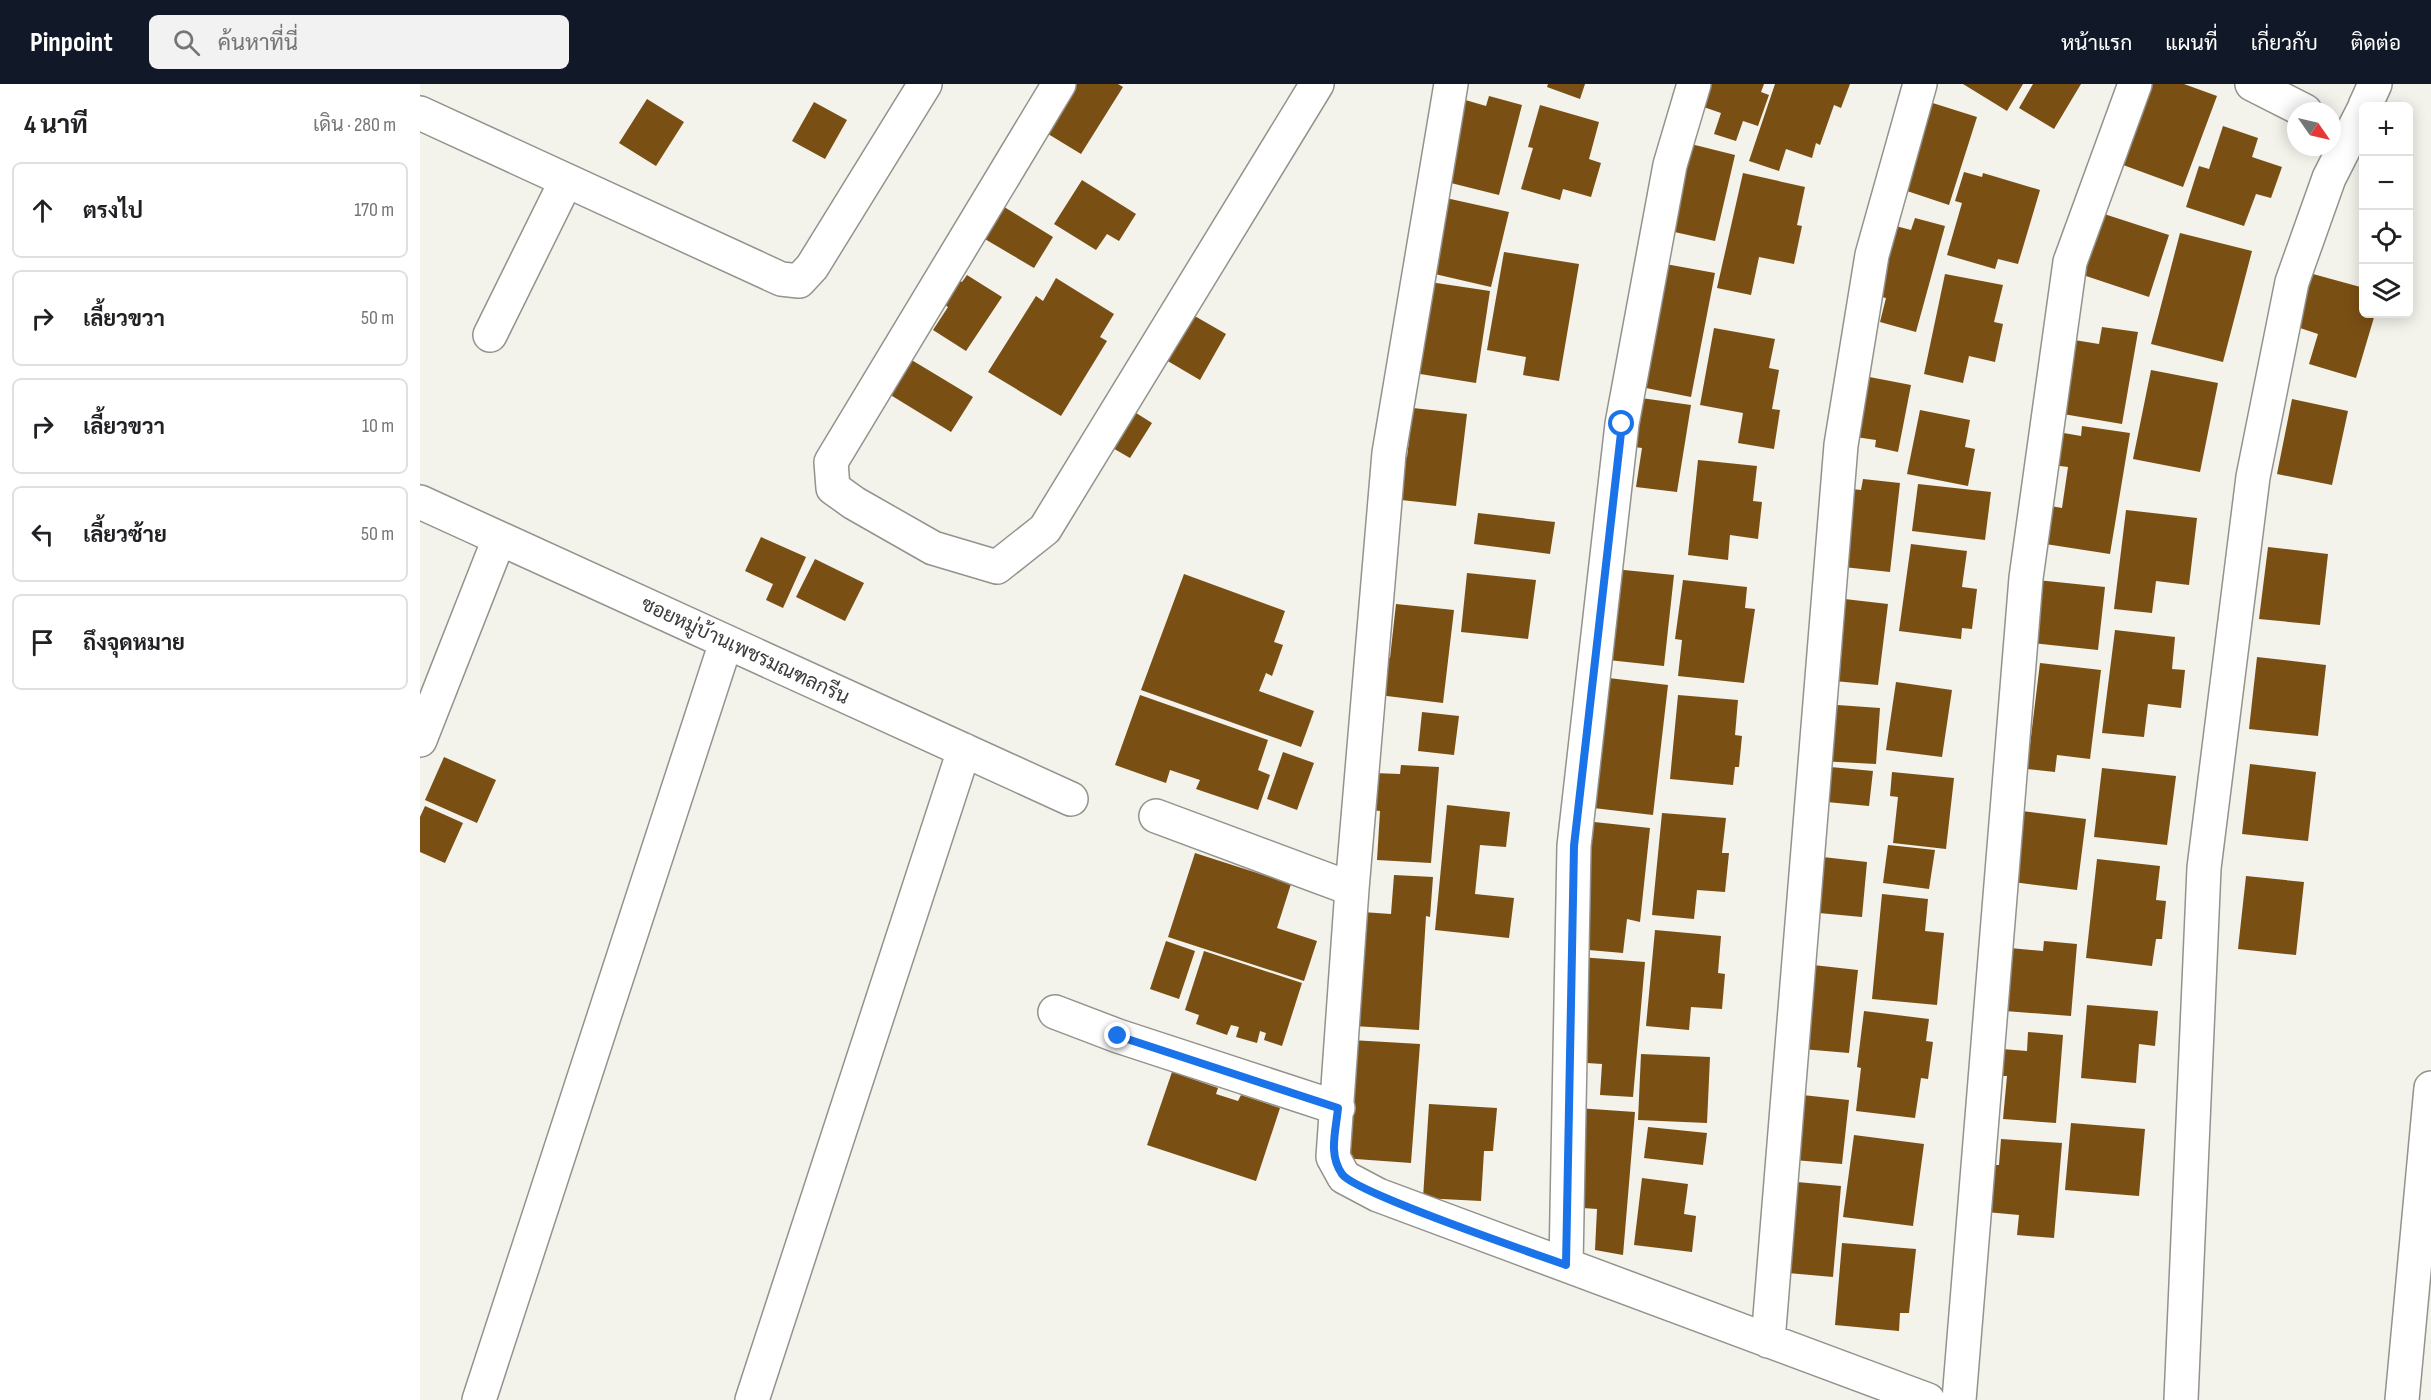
<!DOCTYPE html>
<html lang="th">
<head>
<meta charset="utf-8">
<style>
  body { margin:0; font-family:"Sofia Sans Condensed",Sarabun,sans-serif; background:#f2f2f2; color:#202124 }
  .controls { position:absolute; right:18px; top:18px; display:grid; overflow:hidden; border-radius:9px; box-shadow:0 3px 15px #0003 }
  .controls button { width:54px; height:54px; display:grid; place-items:center; padding:0; border:0; border-bottom:2px solid #e0e0e0; background:#fff; color:#202124; font:30px sans-serif }
  .compass { position:absolute; left:1867px; top:18px; width:54px; height:54px; border-radius:50%; background:#fff; box-shadow:0 3px 15px #0003; rotate:124deg }
  .stop { position:absolute; width:18px; height:18px; margin:-14px; border:4px solid #1a73e8; border-radius:50%; background:#fff }
  .stop.end { background:#1a73e8; border-color:#fff; box-shadow:0 2px 6px #0008 }
  .list { margin:0; padding:0; list-style:none }
  h2 { display:flex; justify-content:space-between; align-items:center; height:78px; margin:0; padding:0 24px; font-size:26px }
  h2 small { font-size:20px; font-weight:400; color:#757577 }
  .list li { display:grid; grid-template-columns:39px 1fr auto; gap:18px; align-items:center; box-sizing:border-box; height:96px; margin:0 12px 12px; padding:0 12px; border:2px solid #e0e0e0; border-radius:9px }
  .list b { display:block; font-size:22px; white-space:nowrap }
  .list em { font-size:20px; font-style:normal; color:#757577 }
  .icon { flex:none; width:33px; height:33px; fill:none; stroke:currentColor; stroke-width:2; stroke-linecap:round; stroke-linejoin:round }
  .map { position:relative; flex:none; width:2011px; height:1316px; overflow:hidden }
  header { display:flex; align-items:center; gap:36px; box-sizing:border-box; height:84px; padding:0 30px; background:#111827; color:#fff }
  header strong { font-size:28px }
  nav { display:flex; gap:33px; margin-inline-start:auto; font-size:21px }
  .search { width:420px; height:54px; background:#f2f2f2; display:flex; align-items:center; gap:15px; box-sizing:border-box; padding:0 21px; border-radius:9px; color:#757577; font-size:22px }
  main { display:flex }
  aside { flex:1; background:#fff }
  .map>svg:first-child { display:block }
  .building { fill:#7a4f14 }
  .lines { fill:none; stroke-linecap:round; stroke-linejoin:round }
  .minor-casing { stroke:#93928c; stroke-width:36 }
  .minor { stroke:#fff; stroke-width:33 }
  .route { stroke:#1a73e8; stroke-width:8 }
  .labels { text-anchor:middle; dominant-baseline:central; stroke-width:6; stroke-linejoin:round; paint-order:stroke }
  .street-label { font-size:20px; fill:#3c3b39; stroke:#fff }
</style>
</head>
<body>
<header>
<strong>Pinpoint</strong>
<div class="search"><svg class="icon" aria-label="search" viewBox="0 0 24 24"><circle cx="10" cy="10" r="6"/><path d="M15 15l6 6"/></svg>ค้นหาที่นี่</div>
<nav><a>หน้าแรก</a><a>แผนที่</a><a>เกี่ยวกับ</a><a>ติดต่อ</a></nav>
</header>
<main>
<aside>
<h2>4 นาที<small>เดิน · 280 m</small></h2>
<ul class="list">
<li><svg class="icon" aria-label="ahead" viewBox="0 0 24 24"><path d="M12 20V5M6 11l6-6 6 6"/></svg><div><b>ตรงไป</b></div><em>170 m</em></li>
<li><svg class="icon" aria-label="right" viewBox="0 0 24 24"><path d="M7 20v-9h11M14 6l5 5-5 5"/></svg><div><b>เลี้ยวขวา</b></div><em>50 m</em></li>
<li><svg class="icon" aria-label="right" viewBox="0 0 24 24"><path d="M7 20v-9h11M14 6l5 5-5 5"/></svg><div><b>เลี้ยวขวา</b></div><em>10 m</em></li>
<li><svg class="icon" aria-label="left" viewBox="0 0 24 24"><path d="M17 20v-9H6M10 6l-5 5 5 5"/></svg><div><b>เลี้ยวซ้าย</b></div><em>50 m</em></li>
<li><svg class="icon" aria-label="arrive" viewBox="0 0 24 24"><path d="M6 21V4h12l-3 4 3 4H6"/></svg><div><b>ถึงจุดหมาย</b></div></li>
</ul>
</aside>
<div class="map">
<svg width="2011" height="1316" viewBox="0 0 2011 1316">
  <rect width="100%" height="100%" fill="#f3f2eb"/>
  <!-- building -->
  <path class="building" d="M642,0H698L703,3L661,70L615,42Z
    M1128,0H1165L1160,15L1127,3Z
    M1279,0H1344L1341,8L1349,11L1338,42L1323,37L1316,57L1294,50L1301,29L1272,19Z
    M1355,0H1430L1421,24L1414,21L1400,61L1396,59L1392,74L1366,65L1359,87L1329,77Z
    M1543,0H1603L1587,27Z
    M1613,0H1661L1634,45L1599,24Z
    M1723,0H1764L1797,12L1763,103L1695,78Z
    M1069,12L1102,21L1079,111L1027,98L1035,13L1066,22Z
    M227,15L264,38L236,82L199,59Z
    M1500,15L1557,33L1529,121L1472,102Z
    M394,18L427,36L405,75L372,57Z
    M1120,21L1179,38L1169,75L1181,79L1171,113L1143,105L1140,116L1101,105L1113,64L1108,63Z
    M1803,42L1838,54L1832,73L1862,83L1851,114L1836,110L1824,142L1766,123L1779,82L1789,85Z
    M1263,58L1315,71L1295,157L1241,145Z
    M1544,88L1562,93L1563,89L1620,106L1598,180L1578,175L1575,185L1527,171L1542,119L1535,117Z
    M1323,89L1385,103L1377,141L1382,142L1374,180L1339,173L1331,211L1297,204Z
    M662,96L716,130L699,157L687,150L676,166L634,140Z
    M1017,112L1089,128L1071,203L1006,188Z
    M573,116L633,153L614,184L553,148Z
    M1678,128L1749,151L1729,213L1657,189Z
    M1495,134L1525,142L1496,248L1460,238L1466,214L1448,210L1468,140L1491,146Z
    M1760,149L1832,167L1803,278L1731,260Z
    M1084,168L1159,180L1139,297L1103,291L1106,273L1067,266Z
    M1240,179L1295,189L1271,313L1216,302Z
    M1525,190L1583,201L1574,238L1583,240L1575,278L1549,272L1543,299L1504,290Z
    M1893,190L1944,204V230H1955L1936,294L1889,280L1898,250L1877,243Z
    M530,191L542,198L547,191L582,213L546,267L513,246L528,223L515,214Z
    M636,194L694,230L680,253L687,257L641,332L568,288L616,212L623,217Z
    M1003,197L1070,207L1056,299L988,288Z
    M773,231L806,250L780,296L746,276Z
    M1682,243L1718,248L1702,340L1643,330L1648,255L1679,260Z
    M1294,244L1355,255L1349,284L1359,286L1352,325L1360,326L1354,365L1318,359L1323,329L1280,321Z
    M485,272L553,313L531,348L464,307Z
    M1731,286L1798,299L1780,388L1713,375Z
    M1439,291L1491,301L1478,368L1455,363L1456,356L1429,352Z
    M1214,313L1271,321L1257,408L1216,403L1222,364L1207,362Z
    M1872,315L1928,327L1912,401L1857,390Z
    M993,324L1047,330L1036,422L972,415L977,372L987,373Z
    M1500,326L1550,336L1545,363L1555,365L1548,402L1487,390Z
    M713,327L732,339L710,374L691,363Z
    M1662,342L1710,349L1690,470L1619,459L1625,421L1642,424L1648,383L1632,381L1638,348L1661,352Z
    M1278,376L1337,382L1333,417L1342,418L1338,455L1310,451L1308,476L1268,471Z
    M1443,395L1480,399L1470,488L1414,482L1423,404L1441,406Z
    M1498,400L1571,408L1565,456L1492,447Z
    M1706,426L1777,434L1769,501L1736,497L1732,529L1694,525Z
    M1058,429L1135,438L1130,470L1054,460Z
    M341,453L386,473L363,524L346,516L353,500L325,487Z
    M1491,460L1547,467L1542,503L1557,505L1552,545L1542,544L1541,555L1479,547Z
    M1848,463L1908,470L1900,541L1839,535Z
    M395,475L444,499L425,537L376,513Z
    M1194,485L1254,491L1244,582L1179,575Z
    M1047,489L1116,496L1108,555L1041,548Z
    M764,490L865,527L854,558L863,561L852,592L846,589L839,607L894,627L881,663L721,606Z
    M1263,496L1327,503L1325,524L1335,525L1324,599L1258,592L1262,556L1255,555Z
    M1617,496L1685,503L1678,566L1611,559Z
    M1416,514L1468,520L1458,601L1403,596Z
    M976,520L1034,526L1023,619L959,611L963,573L970,574Z
    M1695,546L1755,553L1752,585L1765,586L1761,624L1728,620L1724,653L1682,649Z
    M1837,573L1906,581L1898,652L1829,645Z
    M1620,579L1681,586L1670,675L1637,671L1635,688L1607,685Z
    M1180,593L1248,601L1233,731L1165,723Z
    M1476,598L1532,606L1522,673L1466,666Z
    M720,611L848,656L838,686L850,691L838,726L776,705L780,696L750,686L746,699L695,681Z
    M1258,611L1318,616L1315,651L1322,652L1319,683H1315L1313,701L1250,695Z
    M1403,620L1460,624L1456,680L1399,677Z
    M1002,628L1039,632L1034,671L998,667Z
    M863,668L894,679L877,726L847,715Z
    M24,673L76,696L57,739L5,716Z
    M1830,680L1896,688L1888,757L1822,750Z
    M981,681L1019,683L1011,779L957,776L960,727L951,726L954,689L980,690Z
    M1400,682L1453,687L1449,722L1396,717Z
    M1682,684L1756,692L1747,761L1674,753Z
    M1472,688L1534,694L1526,765L1473,759L1478,713L1470,712Z
    M1027,721L1090,728L1086,763L1060,761L1055,810L1094,814L1089,854L1015,846Z
    M5,722L43,739L25,779L0,768V733Z
    M1602,727L1666,735L1657,806L1593,798Z
    M1242,729L1306,734L1302,769H1309L1305,808L1277,806L1274,835L1232,831Z
    M1165,737L1230,744L1220,838L1207,835L1203,869L1157,865Z
    M1468,761L1515,766L1509,805L1463,799Z
    M775,769L871,800L857,844L897,857L884,897L748,853Z
    M1394,772L1447,778L1442,833L1388,828Z
    M1677,775L1740,782L1736,816L1746,817L1742,855H1736L1732,882L1666,874Z
    M974,791L1013,793L1010,833L1006,832L999,946L934,942L942,828L971,830Z
    M1826,792L1884,798L1876,871L1818,865Z
    M1462,810L1508,815L1505,847L1524,849L1517,921L1452,915Z
    M1235,846L1301,852L1298,889L1305,890L1302,925L1271,923L1269,946L1226,942Z
    M746,857L775,867L759,915L730,905Z
    M1624,857L1657,860L1651,932L1585,927L1590,864L1623,867Z
    M784,867L882,899L862,962L844,956L846,949L840,947L837,959L816,953L819,943L811,941L807,951L776,940L779,931L765,926Z
    M1160,873L1225,878L1213,1013L1180,1011L1182,980L1152,978Z
    M1384,880L1438,886L1429,969L1382,965Z
    M1667,921L1738,927L1735,962L1719,960L1716,999L1661,994Z
    M1444,927L1509,935L1506,957L1513,958L1508,995L1501,994L1495,1034L1436,1027L1441,984L1437,983Z
    M1608,948L1643,951L1636,1039L1583,1035L1587,992H1580L1582,965L1607,967Z
    M931,956L1000,960L991,1079L922,1074Z
    M1221,970L1290,973L1287,1039L1218,1036Z
    M752,988L798,1004L796,1010L818,1017L821,1011L860,1024L836,1097L727,1061Z
    M1373,1010L1429,1016L1422,1080L1374,1076Z
    M1009,1020L1077,1024L1073,1067H1064L1061,1117L1003,1114Z
    M1157,1024L1215,1028L1203,1171L1175,1166L1177,1125L1149,1123Z
    M1651,1039L1725,1045L1719,1112L1645,1106Z
    M1228,1043L1287,1049L1283,1081L1224,1074Z
    M1434,1051L1504,1060L1493,1142L1423,1133Z
    M1581,1055L1642,1059L1634,1154L1597,1151L1599,1131L1566,1128L1570,1081H1579Z
    M1222,1094L1268,1100L1264,1130L1276,1132L1272,1168L1214,1161Z
    M1366,1097L1421,1102L1413,1193L1368,1189Z
    M1422,1159L1496,1165L1489,1229H1480L1479,1247L1415,1241Z"/>
  <g class="lines">
    <defs>
      <path id="minor" d="M639,0L411,378L413,404L434,419L513,464L577,483L625,445L897,0
        M1031,0L969,369L932,805L913,1073L924,1093L958,1111L1508,1316
        M1832,0L1885,27
        M1945,22L1955,0
        M0,29L361,195L379,197L392,183L505,0
        M70,251L146,97
        M0,418L651,715
        M0,656L79,455
        M736,732L932,805
        M635,928L698,952L918,1024
        M1146,1181L1154,762L1202,340L1250,81L1274,0
        M1348,1257L1421,361L1452,171L1500,0
        M59,1316L306,558
        M332,1316L544,666
        M1539,1316L1606,494L1650,178L1715,0
        M1761,1316L1784,784L1833,393L1872,198L1909,94L1944,25
        M1982,1316L2011,1004"/>
    </defs>
    <!-- minor casing -->
    <use href="#minor" class="minor-casing"/>
    <!-- minor -->
    <use href="#minor" class="minor"/>
  </g>
  <g class="lines">
    <!-- route -->
    <path class="route" d="M698,952L918,1024C916,1047 908,1070 922,1090C935,1109 1113,1169 1146,1181L1154,762L1202,340"/>
  </g>
  <g class="labels">
    <!-- street labels -->
    <g class="street-label">
      <text transform="translate(325 567) rotate(25)">ซอยหมู่บ้านเพชรมณฑลกรีน</text>
    </g>
  </g>
</svg>
<div class="controls">
<button>+</button>
<button>−</button>
<button><svg class="icon" aria-label="locate" viewBox="0 0 24 24"><circle cx="12" cy="12" r="6"/><path d="M12 2v4M12 18v4M2 12h4M18 12h4"/></svg></button>
<button><svg class="icon" aria-label="layers" viewBox="0 0 24 24"><path d="M12 4l9 5-9 5-9-5zM3 14l9 5 9-5"/></svg></button>
</div>
<svg class="compass" viewBox="-18 -18 36 36"><path d="M0-13l5 13h-10z" fill="#e53935"/><path d="M0 13l5-13h-10z" fill="#757577"/></svg>
<div class="stop" style="left:1202px;top:340px"></div>
<div class="stop end" style="left:698px;top:952px"></div>
</div>
</main>
</body>
</html>
